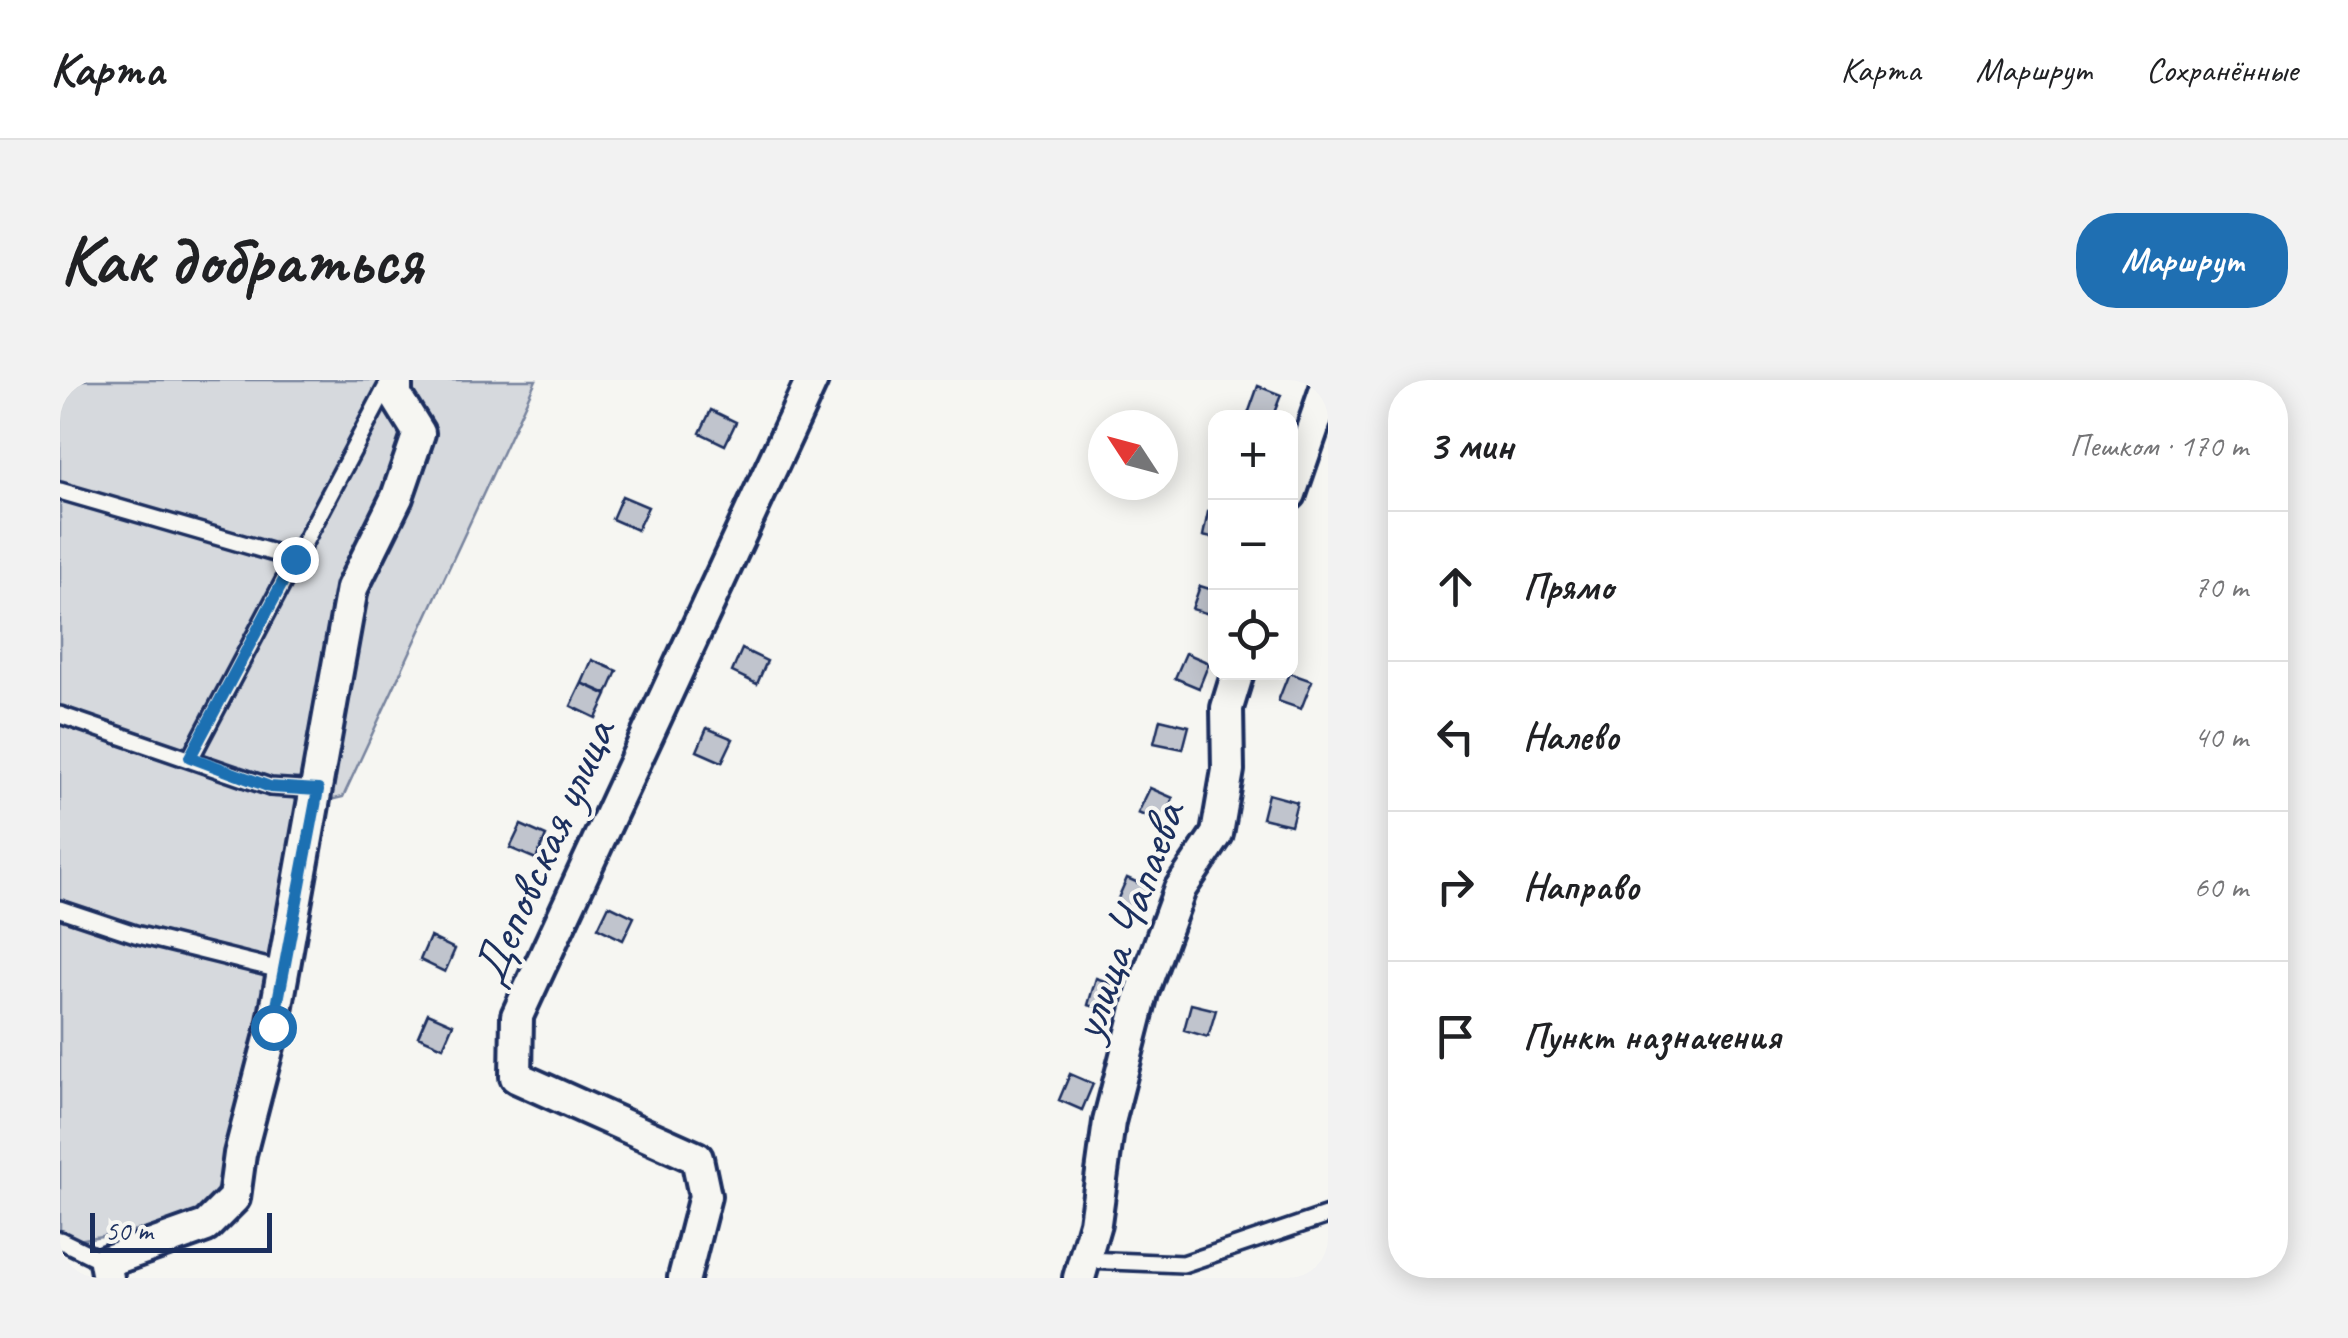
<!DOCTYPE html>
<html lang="ru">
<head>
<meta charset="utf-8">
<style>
  body { margin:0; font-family:Caveat,sans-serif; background:#f2f2f2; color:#202124 }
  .controls { position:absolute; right:30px; top:30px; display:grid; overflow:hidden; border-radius:20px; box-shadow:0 5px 25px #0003 }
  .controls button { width:90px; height:90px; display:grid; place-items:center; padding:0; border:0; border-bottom:2px solid #e0e0e0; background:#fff; color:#202124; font:50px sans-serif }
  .compass { position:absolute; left:1028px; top:30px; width:90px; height:90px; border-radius:50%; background:#fff; box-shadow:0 5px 25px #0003; rotate:306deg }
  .scale { position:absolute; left:30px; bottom:25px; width:182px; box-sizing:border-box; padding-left:10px; border:5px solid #1b2f5e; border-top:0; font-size:28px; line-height:35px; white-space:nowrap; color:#1b2f5e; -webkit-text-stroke:8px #f6f6f2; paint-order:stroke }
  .stop { position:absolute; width:30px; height:30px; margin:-22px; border:8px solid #1f6fb2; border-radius:50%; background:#fff }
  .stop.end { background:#1f6fb2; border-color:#fff; box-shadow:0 2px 10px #0008 }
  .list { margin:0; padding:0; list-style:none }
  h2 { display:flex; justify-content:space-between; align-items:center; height:130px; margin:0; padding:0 40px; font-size:42px }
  h2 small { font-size:32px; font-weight:400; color:#757577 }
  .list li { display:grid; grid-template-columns:65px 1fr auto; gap:30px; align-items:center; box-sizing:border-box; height:150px; padding:0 40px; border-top:2px solid #e0e0e0 }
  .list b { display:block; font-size:38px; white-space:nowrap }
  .list em { font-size:32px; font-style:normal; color:#757577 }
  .icon { flex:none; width:55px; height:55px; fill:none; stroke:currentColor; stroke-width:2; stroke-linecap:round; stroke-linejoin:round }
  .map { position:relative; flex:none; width:1268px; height:898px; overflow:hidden; border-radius:40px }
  header { display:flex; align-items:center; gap:60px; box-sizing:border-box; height:140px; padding:0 50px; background:#fff; border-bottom:2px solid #e0e0e0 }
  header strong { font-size:48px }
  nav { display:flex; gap:55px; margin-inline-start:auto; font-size:35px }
  .intro { display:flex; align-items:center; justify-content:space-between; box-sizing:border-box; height:240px; padding:0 60px }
  h1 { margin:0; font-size:70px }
  .button { padding:25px 45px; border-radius:40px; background:#1f6fb2; color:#fff; font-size:35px; font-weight:700 }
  main { display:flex; gap:60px; padding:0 60px }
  aside { flex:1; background:#fff; border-radius:40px; box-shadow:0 5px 25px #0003 }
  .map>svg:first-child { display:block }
  .green { fill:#d6d9dd; stroke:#78849e; stroke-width:2.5 }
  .building { fill:#c0c4cd; stroke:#1b2f5e; stroke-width:2.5 }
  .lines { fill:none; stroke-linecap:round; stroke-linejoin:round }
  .service-casing { stroke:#1b2f5e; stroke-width:22 }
  .minor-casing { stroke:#1b2f5e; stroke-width:38 }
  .service { stroke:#f6f6f2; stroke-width:15 }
  .minor { stroke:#f6f6f2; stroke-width:30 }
  .route { stroke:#1f6fb2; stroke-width:12 }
  .labels { text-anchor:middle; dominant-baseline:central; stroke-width:8; stroke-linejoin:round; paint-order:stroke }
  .street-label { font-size:50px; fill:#1b2f5e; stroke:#f6f6f2 }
</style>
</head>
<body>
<header>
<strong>Карта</strong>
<nav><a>Карта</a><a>Маршрут</a><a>Сохранённые</a></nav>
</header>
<div class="intro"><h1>Как добраться</h1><a class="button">Маршрут</a></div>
<main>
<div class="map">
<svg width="1268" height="898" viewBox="0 0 1268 898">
  <rect width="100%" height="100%" fill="#f6f6f2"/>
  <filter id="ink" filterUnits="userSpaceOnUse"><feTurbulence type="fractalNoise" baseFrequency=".01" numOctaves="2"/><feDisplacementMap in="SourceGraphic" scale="20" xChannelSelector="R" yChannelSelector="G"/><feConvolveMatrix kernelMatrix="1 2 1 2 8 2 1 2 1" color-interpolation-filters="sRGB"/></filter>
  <g filter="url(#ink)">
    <!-- green -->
    <path class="green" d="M0,0H476L283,417L245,426L165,797L136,840L0,863Z"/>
    <!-- building -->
    <path class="building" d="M1198,6L1221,15L1212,38L1188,34Z
      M651,30L676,42L665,65L640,53Z
      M562,116L588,127L577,150L552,139Z
      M1148,132L1156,134V159L1143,156Z
      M1140,206L1156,211V236L1132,229Z
      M682,269L707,281L697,304L672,292Z
      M1126,273L1149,283L1139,308L1115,298Z
      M532,280L557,291L547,314L522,303Z
      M1229,293L1252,301L1241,329L1218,321Z
      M522,303L547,315L536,338L511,326Z
      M1100,339L1129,346L1123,369L1094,363Z
      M647,348L673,359L662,382L637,371Z
      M1090,408L1113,418L1102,443L1078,433Z
      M1208,414L1237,422L1231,445L1202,438Z
      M461,445L486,456L476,479L450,468Z
      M1067,498L1090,508L1079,533L1056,523Z
      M549,525L574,537L563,560L538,548Z
      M370,557L395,569L385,592L360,580Z
      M1036,598L1060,606L1052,632L1028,625Z
      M1131,624L1156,630L1148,657L1124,650Z
      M368,633L393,644L383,667L358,656Z
      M1010,694L1033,704L1022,730L999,720Z"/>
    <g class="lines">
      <defs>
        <path id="service" d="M0,111L235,179
          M0,335L210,407L258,410
          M131,377L330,0
          M0,529L75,554L224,591
          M0,860L45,882
          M1026,880L1123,884L1268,835"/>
        <path id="minor" d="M1230,114L1268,3
          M48,898L45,882L146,846L174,818L180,774L213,647L292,208L337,117L359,53L336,16V0
          M624,898L645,816L637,778L456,697L457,636L752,0
          M1019,898L1035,843L1049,742L1082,613L1120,509L1157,454L1168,390L1167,328L1178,292"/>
      </defs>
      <!-- service casing -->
      <use href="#service" class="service-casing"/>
      <!-- minor casing -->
      <use href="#minor" class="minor-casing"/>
      <!-- service -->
      <use href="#service" class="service"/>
      <!-- minor -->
      <use href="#minor" class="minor"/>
    </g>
  </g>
  <g class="lines" filter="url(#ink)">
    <!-- route -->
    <path class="route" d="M213,647L258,410L210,407L130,377L235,179"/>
  </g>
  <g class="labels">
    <!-- street labels -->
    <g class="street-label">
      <text transform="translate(483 472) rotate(-66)">Деповская улица</text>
      <text transform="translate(1067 541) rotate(-70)">улица Чапаева</text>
    </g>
  </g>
</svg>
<div class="controls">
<button>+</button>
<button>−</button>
<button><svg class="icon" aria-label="locate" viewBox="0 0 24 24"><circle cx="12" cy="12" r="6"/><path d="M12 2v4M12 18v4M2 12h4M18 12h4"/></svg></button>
</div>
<svg class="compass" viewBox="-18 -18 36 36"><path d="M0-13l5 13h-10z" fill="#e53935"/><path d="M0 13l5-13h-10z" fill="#757577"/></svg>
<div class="scale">50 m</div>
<div class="stop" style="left:213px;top:647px"></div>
<div class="stop end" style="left:235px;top:179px"></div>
</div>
<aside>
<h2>3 мин<small>Пешком · 170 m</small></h2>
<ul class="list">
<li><svg class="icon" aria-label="ahead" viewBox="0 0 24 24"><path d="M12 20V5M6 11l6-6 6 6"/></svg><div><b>Прямо</b></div><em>70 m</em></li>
<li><svg class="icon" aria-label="left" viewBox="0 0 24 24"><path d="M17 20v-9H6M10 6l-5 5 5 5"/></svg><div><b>Налево</b></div><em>40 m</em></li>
<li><svg class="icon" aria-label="right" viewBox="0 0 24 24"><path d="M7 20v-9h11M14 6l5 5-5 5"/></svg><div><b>Направо</b></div><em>60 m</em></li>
<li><svg class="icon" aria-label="arrive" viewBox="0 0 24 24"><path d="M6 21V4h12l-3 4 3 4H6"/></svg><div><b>Пункт назначения</b></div></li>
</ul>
</aside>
</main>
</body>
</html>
